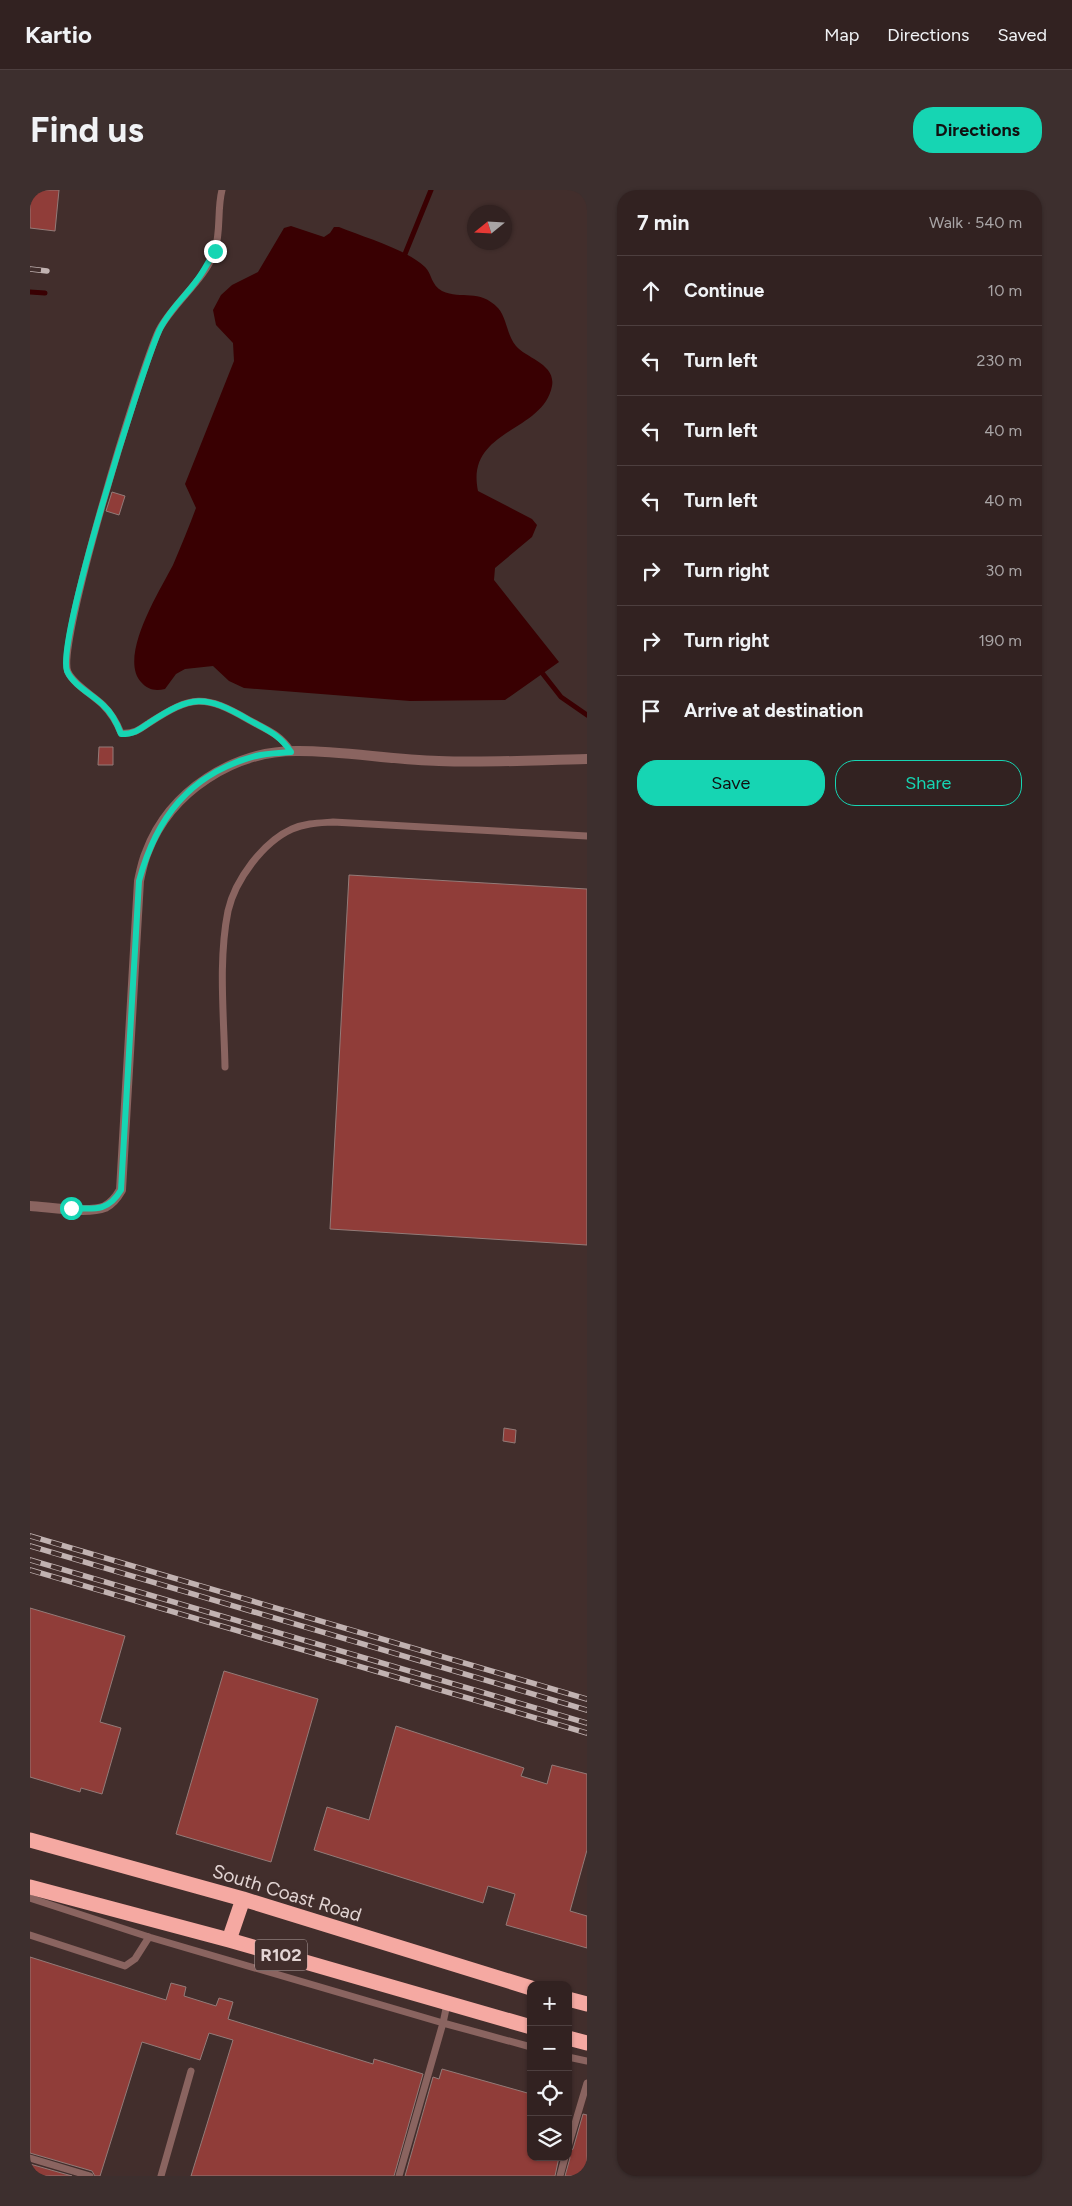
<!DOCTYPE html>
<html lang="en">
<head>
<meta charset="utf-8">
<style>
  body { margin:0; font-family:Figtree,sans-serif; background:#3d2f2e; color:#f1f3f6 }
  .controls { position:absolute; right:15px; bottom:15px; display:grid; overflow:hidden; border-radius:10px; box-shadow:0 1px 4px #0004 }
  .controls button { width:45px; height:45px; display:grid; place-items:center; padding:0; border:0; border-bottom:1px solid #4d3f3f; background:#322221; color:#f1f3f6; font:25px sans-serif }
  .compass { position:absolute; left:437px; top:15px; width:45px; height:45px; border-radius:50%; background:#322221; box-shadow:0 1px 4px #0004; rotate:252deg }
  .stop { position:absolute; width:15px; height:15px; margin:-11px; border:4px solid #16d5b3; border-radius:50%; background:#fff }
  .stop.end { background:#16d5b3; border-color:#fff; box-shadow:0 1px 5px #0008 }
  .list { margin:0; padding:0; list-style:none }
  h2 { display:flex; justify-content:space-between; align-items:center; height:65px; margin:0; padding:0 20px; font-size:21px }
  h2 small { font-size:16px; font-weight:400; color:#a8a4a5 }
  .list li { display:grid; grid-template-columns:32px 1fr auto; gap:15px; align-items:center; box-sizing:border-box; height:70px; padding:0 20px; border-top:1px solid #4d3f3f }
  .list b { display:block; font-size:19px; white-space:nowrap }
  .list em { font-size:16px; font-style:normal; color:#a8a4a5 }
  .actions { display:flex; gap:10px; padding:15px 20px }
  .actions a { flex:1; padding:11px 0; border:1px solid #16d5b3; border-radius:20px; text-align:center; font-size:18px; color:#16d5b3 }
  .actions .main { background:#16d5b3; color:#111 }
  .icon { flex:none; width:28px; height:28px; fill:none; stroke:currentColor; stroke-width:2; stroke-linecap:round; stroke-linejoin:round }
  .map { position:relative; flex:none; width:557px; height:1986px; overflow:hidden; border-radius:20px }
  header { display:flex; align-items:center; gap:30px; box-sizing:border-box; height:70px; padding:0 25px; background:#322221; border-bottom:1px solid #4d3f3f }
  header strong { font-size:24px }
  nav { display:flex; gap:28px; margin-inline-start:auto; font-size:18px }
  .intro { display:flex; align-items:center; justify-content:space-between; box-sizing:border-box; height:120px; padding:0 30px }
  h1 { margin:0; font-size:35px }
  .button { padding:12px 22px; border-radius:20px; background:#16d5b3; color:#111; font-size:18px; font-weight:700 }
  main { display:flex; gap:30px; padding:0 30px }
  aside { flex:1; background:#322221; border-radius:20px; box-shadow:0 1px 4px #0004 }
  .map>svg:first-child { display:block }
  .water { fill:#390002 }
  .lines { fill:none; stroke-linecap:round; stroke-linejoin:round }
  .stream { stroke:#390002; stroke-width:5 }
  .building { fill:#903d39; stroke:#937b78 }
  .lane { stroke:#8a6460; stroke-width:7 }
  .street { stroke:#8a6460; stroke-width:10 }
  .highway { stroke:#f5a9a2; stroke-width:15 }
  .rail-casing { stroke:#c1b2b1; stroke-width:5.5 }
  .rail { stroke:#422e2c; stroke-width:4; stroke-dasharray:11; stroke-linecap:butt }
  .route { stroke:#16d5b3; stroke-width:6 }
  .labels { text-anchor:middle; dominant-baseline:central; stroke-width:5; stroke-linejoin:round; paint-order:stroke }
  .shield { fill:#422e2c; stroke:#b2a2a1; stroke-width:1 }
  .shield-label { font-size:18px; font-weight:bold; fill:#e2d4d3 }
  .street-label { font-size:19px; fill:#e2d4d3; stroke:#422e2c }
</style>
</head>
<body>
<header>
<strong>Kartio</strong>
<nav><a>Map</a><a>Directions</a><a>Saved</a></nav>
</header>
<div class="intro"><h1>Find us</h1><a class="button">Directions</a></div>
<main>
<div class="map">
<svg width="557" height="1986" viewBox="0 0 557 1986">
  <rect width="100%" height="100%" fill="#422e2c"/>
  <!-- water -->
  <path class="water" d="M261,36L294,47L300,43L304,37H309C333,47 376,59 395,77C402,84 401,95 412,101C432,110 449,98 468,118C477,128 477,146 486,156C496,168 526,174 522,196C513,243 435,239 448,301L502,329L507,335L502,347L465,378L464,390L529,472L475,510L380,511L214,498L199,491L183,476L155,479L146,484L135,499C125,501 118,500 111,492C88,467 130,400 143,375C151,356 159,337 166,318L155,294L204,171L203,153L186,135L183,120L191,105L202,95L228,82L254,38Z"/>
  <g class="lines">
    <!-- stream -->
    <path class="stream" d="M375,64L401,0
      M0,102L15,103
      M513,484L531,507L557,525"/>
  </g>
  <!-- building -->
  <path class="building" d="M0,0H29L25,41L0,38Z
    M82,302L95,306L89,325L76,321Z
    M69,557H83V575H68Z
    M319,685L557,699V1055L300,1039Z
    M474,1238L486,1240L485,1253L473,1251Z
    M0,1418L95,1446L70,1532L91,1538L72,1604L51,1598L50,1602L0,1587Z
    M194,1481L288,1509L241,1672L146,1644Z
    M366,1536L494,1578L491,1586L517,1594L522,1575L557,1584V1660L540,1721L557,1726V1758L476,1735L485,1704L458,1696L453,1713L284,1660L297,1617L339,1630Z
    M0,1767L136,1810L141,1793L156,1797L154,1806L186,1816L189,1808L203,1812L198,1829L343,1874L344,1869L393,1884L364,1986H161L203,1850L179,1843L170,1870L112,1852L70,1986H65L62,1981L0,1963Z
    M412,1879L501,1904V1967H529L525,1986H375L403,1887L409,1889Z
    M553,1924L557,1925V1986H535L540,1968L538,1962L543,1959Z
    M0,1974L42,1986H0Z"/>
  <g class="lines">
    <!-- lane -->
    <path class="lane" d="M192,0C187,19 191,41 185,60C177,88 143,113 129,140C111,178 26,455 38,482C44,495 63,505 73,515C82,524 87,533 91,543C104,544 109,540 119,533C162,505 174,504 219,530C237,540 250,544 261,561
      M195,877C194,826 188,771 198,721C205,690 233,652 262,639C276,633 289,633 303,632L557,646
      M0,1708L119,1747L413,1833L369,1986
      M0,1745L95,1776L105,1769L119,1747
      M417,1814L413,1833L501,1857
      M538,1867L557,1871
      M538,1957L557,1893
      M0,1968L60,1986
      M131,1986L161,1881
      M530,1986L535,1967"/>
    <!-- street -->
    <path class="street" d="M0,1016C19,1017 58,1024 75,1017C83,1013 87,1007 91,1000L109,691C111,682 113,671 117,662C140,601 204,560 269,561C315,561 362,570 409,571C458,573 508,570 557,569"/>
    <!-- highway -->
    <path class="highway" d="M0,1650L213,1709L501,1798
      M0,1697L199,1750L501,1837
      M199,1750L213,1709
      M538,1809L557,1814
      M538,1848L557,1853"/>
    <defs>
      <path id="rail" d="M0,79L17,81
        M0,1346L557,1509
        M0,1356L557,1520
        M0,1370L557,1533
        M0,1380L557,1543"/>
    </defs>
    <!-- rail casing -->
    <use href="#rail" class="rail-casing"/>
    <!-- rail -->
    <use href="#rail" class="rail"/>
  </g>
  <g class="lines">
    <!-- route -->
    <path class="route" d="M41,1018C64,1019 78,1022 91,1000L109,691C126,628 160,583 226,566C237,563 250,563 261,562C249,544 237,540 219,530C174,504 162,505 119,533C109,540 104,544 91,544C87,533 82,523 73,515C63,505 43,495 37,481C26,452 111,182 129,141C138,121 155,107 167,90C174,81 179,70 185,61"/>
  </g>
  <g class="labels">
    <!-- shield labels -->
    <rect class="shield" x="225" y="1749.5" width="52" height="31" rx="4"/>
    <g class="shield-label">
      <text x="251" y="1765">R102</text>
    </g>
    <!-- street labels -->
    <g class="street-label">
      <text transform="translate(257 1703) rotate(17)">South Coast Road</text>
    </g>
  </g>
</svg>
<div class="controls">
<button>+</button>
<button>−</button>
<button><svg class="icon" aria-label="locate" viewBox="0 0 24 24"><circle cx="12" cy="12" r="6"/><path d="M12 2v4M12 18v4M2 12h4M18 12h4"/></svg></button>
<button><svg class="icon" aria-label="layers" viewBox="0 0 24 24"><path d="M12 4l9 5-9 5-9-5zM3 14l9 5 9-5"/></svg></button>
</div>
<svg class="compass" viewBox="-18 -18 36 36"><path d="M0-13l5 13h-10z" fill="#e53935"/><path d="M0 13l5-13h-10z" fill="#a8a4a5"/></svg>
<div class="stop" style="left:41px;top:1018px"></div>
<div class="stop end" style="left:185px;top:61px"></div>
</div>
<aside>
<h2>7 min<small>Walk · 540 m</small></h2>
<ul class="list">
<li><svg class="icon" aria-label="ahead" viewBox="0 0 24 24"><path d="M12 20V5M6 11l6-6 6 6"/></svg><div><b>Continue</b></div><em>10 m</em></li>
<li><svg class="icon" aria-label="left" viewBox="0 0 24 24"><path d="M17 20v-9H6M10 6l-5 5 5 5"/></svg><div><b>Turn left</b></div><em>230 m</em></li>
<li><svg class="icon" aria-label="left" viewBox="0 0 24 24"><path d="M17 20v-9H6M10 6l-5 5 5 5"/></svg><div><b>Turn left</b></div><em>40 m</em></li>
<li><svg class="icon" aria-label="left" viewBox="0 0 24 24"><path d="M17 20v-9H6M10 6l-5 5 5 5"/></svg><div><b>Turn left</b></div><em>40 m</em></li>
<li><svg class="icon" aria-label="right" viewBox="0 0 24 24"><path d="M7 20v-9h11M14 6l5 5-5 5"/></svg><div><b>Turn right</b></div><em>30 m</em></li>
<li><svg class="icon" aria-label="right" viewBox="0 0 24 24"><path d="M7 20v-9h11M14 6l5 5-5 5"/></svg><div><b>Turn right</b></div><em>190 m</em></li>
<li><svg class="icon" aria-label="arrive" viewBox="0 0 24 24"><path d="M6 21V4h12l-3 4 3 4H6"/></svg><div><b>Arrive at destination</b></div></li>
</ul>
<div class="actions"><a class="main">Save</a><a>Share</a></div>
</aside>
</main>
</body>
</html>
